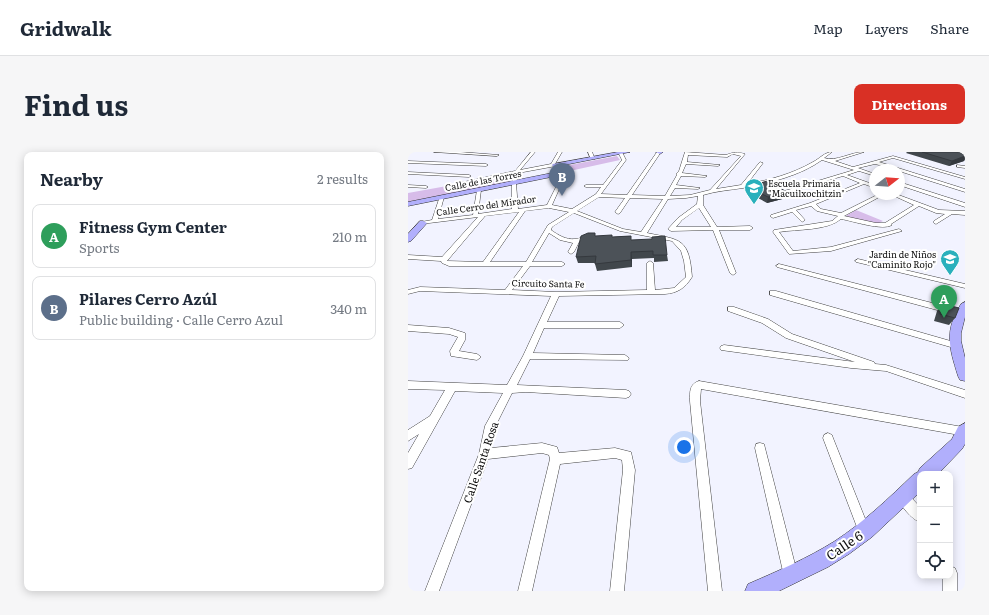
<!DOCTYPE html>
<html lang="en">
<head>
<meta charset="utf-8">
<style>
  body { margin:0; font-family:Literata,serif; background:#f6f6f7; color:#1f2937 }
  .controls { position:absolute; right:12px; bottom:12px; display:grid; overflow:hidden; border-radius:8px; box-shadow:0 2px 10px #0003 }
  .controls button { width:36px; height:36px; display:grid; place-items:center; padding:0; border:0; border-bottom:1px solid #e0e1e3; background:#fff; color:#1f2937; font:20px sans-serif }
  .compass { position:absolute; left:461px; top:12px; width:36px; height:36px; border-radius:50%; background:#fff; box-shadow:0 2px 10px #0003; rotate:73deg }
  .you { position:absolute; left:276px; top:295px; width:14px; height:14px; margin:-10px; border:3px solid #fff; border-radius:50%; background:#1a73e8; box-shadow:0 0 0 6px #1a73e833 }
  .badge { display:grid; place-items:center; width:26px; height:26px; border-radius:50%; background:#d93025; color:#fff; font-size:13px; font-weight:700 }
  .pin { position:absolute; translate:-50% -33px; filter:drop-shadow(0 1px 2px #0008) }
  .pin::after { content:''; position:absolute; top:21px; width:14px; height:12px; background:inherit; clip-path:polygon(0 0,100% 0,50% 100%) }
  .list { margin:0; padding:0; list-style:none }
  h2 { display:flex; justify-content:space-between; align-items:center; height:52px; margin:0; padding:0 16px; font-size:17px }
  h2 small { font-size:13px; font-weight:400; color:#747a83 }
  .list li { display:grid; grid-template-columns:26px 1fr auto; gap:12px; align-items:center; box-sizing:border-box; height:64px; margin:0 8px 8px; padding:0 8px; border:1px solid #e0e1e3; border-radius:8px }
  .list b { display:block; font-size:15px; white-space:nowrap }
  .list p { margin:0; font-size:13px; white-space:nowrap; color:#747a83 }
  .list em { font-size:13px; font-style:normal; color:#747a83 }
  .icon { flex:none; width:22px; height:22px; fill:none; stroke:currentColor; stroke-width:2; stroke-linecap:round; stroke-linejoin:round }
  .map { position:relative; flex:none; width:557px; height:439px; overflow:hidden; border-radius:8px }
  header { display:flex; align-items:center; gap:24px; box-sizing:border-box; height:56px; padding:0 20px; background:#fff; border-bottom:1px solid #e0e1e3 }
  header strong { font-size:19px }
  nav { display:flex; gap:22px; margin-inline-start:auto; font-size:14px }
  .intro { display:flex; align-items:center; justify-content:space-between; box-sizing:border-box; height:96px; padding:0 24px }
  h1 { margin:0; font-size:28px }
  .button { padding:10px 18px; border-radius:8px; background:#d93025; color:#fff; font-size:14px; font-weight:700 }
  main { display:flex; gap:24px; padding:0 24px }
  aside { flex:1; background:#fff; border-radius:8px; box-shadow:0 2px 10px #0003 }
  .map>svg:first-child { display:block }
  .green { fill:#d7bce9 }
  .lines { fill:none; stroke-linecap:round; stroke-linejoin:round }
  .street-casing { stroke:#424242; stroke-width:1 }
  .secondary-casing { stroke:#313131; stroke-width:1 }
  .street { fill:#fff; fill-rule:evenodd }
  .secondary { fill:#b1affc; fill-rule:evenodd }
  .wall { fill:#41474c }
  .shaded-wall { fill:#35393e }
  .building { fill:#4c5258; stroke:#35393e }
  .labels { text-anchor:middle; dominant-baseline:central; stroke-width:4; stroke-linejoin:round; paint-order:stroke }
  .far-street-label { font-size:9px; fill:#0f0f0f; stroke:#fff }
  .far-poi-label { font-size:9px; fill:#0f0f0f; stroke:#fff; text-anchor:start }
  .street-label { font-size:11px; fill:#0f0f0f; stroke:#fff }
  .near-street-label { font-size:13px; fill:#0f0f0f; stroke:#fff }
</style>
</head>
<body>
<header>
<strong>Gridwalk</strong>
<nav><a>Map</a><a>Layers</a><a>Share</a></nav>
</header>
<div class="intro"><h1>Find us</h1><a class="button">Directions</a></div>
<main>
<aside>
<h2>Nearby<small>2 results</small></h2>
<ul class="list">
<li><span class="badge" style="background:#2e9e5b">A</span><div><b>Fitness Gym Center</b><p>Sports</p></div><em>210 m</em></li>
<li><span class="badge" style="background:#5c6f8a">B</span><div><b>Pilares Cerro Azúl</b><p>Public building · Calle Cerro Azul</p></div><em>340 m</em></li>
</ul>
</aside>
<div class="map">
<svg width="557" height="439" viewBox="0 0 557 439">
  <rect width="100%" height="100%" fill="#f2f3ff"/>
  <!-- green -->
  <path class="green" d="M209,4L212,8L157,20L151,15Z
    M101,24L102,30L0,50V41L39,34L40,37Z
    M448,58L475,69L467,73L436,65Z"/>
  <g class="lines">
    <defs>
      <path id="street" d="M26,0H52L91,3L89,4Z
        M123,0H127L112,18L143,12L150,0H154L147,12L148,14L110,21L108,31L110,57L139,53L152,27L153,24L151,21L153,20L157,24L144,53L164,57L188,42L193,35H178L176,34L178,33H195L214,8L210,0H214L218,8L193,42L219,43L249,0H253L224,43L257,44L269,23L268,22L271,19L277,0L318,3C326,0 329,0 337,2L308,37L333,33L352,10L355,11L339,32C362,28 384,22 405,10C411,7 417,0 424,0L416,6C429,10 442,0 456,0L427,9L445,15L485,4L557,25V27L485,6L471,10L557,37V40L491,19V18L467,12L450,16L467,22V24L451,19L439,23L467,33V36L456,32L408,52L413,57L433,61L471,42H477L436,64L468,71H477L506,53L482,42H488L531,58L557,59V63L544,62L528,72L526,71V69L537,62L528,61L511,54L483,72L484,73C474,79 445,69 433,67C419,79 389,77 371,80L385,99L423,95L491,77L494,79L423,99L381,102L365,80L366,78L424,69L430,64L409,59L403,54L388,58L397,68L394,70L384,60L365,66L362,64L363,63L402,51L452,31L435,24L373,42V40L446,18L414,8C392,24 361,31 335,36C322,38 308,39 295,43V53L309,75L342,74L345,76L342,78H311L328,121L325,123L322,121L305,78L263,79L260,77L270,66L289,52L290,44L278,46L260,47L239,81C273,88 281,86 284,125C277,136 270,141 257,142L151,144L139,170H212L216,173L212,176H136L125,201L217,203L221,206L220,208L122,207L109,233L218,238L221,239L223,242L221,245L218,246L118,240L104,241L87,275L83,296L134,291L149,295L151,301L207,296L223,300L227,318L216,439H202L215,318L214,308L207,306L152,312L124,439H110L142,307L141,303L134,301L80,307L31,439H17L71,302L77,274L95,241L47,239L4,316L0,317V301L11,282L0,289V278L22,264L37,238L0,237V229L99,233L115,204L143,144L12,139L0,142V138L12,135L97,138L115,114H41L34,111L33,109L0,107V103L34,105L70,65L13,72V70L24,68L32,44L36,45L30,67L65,63L69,38L71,37L73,38L70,62L104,57V31L106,22L53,32L51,31L107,19ZM325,2L333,4L302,38L282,43L262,44L267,36L290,37L292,36L268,33L273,24L297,25L299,24L274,21L278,12L310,14L312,13L279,10L280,3L319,5ZM191,45L217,46L207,60L210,62L212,61L222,46L255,47L233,80L215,77L169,59ZM141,56L161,60L140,73L118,110H82L117,59ZM291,56L303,75H268L274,68ZM111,60L75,110L39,109L77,64ZM166,61L212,79L264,89L273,99L276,109L278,125L266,136L247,138L245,111L242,109L239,111V138L148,140L104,138L122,114H154L157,112L154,110H124L141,81L152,88L165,91L160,100L163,102L166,100L171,90L180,87V85C175,84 172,87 167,87C158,88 150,83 143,78L144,75Z
        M180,0H184L187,7L182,5Z
        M0,9L78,12L80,13L78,14L0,11Z
        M549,13L557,14V16L549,15Z
        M0,20L61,23L63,24L61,25L0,22Z
        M491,30L557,51V55L491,33Z
        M0,33L18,34L20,35L18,36L0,35Z
        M450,107L557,132V136L448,110L447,109Z
        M371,112L544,156L548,159L544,162L369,115L368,114Z
        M362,139H368L546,190L550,193L546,196L362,143Z
        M320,155H326L360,167L384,182L466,210L467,212L478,213L557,238V246L478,219L443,216L313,198L312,196L313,194L316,193L447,210L378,186L354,171L320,159Z
        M0,173L41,176L57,181V188L51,199L69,202L73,205L69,208L43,204L42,199L50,185L41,182L0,179Z
        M291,229L555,275L557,276V284L293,237L292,249L314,439H300L282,249C282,240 281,232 291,229Z
        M420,281L424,283L425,286L462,379L460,383L456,385L452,383L415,286L416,283Z
        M352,291L356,292L357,296L390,424L388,429L383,431L378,429L376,424L347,296L348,292Z
        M495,339L499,341L512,355V370C503,367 493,354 489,345L491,341Z
        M542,414L547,416L549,421V439H535V424H542Z"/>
      <path id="secondary" d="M210,0H222L151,14L156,21L153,23L0,54V50L149,20L144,13L145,12Z
        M248,0H255L252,2Z
        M12,69H15L19,71L3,89L0,90V82Z
        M557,150V165L553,181V189L557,206V229L552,228L550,224C541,195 536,179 553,152Z
        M557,271V292L554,297L530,322H512V340L464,385L441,402L420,415L371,439H337L340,432C370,419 400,406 427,389C456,370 481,346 506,322L510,320L512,316L544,287L550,275Z"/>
    </defs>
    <!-- street casing -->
    <use href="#street" class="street-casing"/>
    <!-- secondary casing -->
    <use href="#secondary" class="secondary-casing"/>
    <!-- street -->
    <use href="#street" class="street"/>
    <!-- secondary -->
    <use href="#secondary" class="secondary"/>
  </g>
  <!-- wall -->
  <path class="wall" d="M499,0H550L557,2V7L556,9L541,14L498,1Z
    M340,35L379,40L378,46L359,51L339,40Z
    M188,84L205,85L223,84V88L259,103L260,109L246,110V106L224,107V115L189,119L187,112V111H170L168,105Z
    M535,152L547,166L541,173L526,169L529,159Z"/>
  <!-- shaded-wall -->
  <path class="shaded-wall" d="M557,4V7L556,9L541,14L544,9Z
    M379,40L378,46L359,51L360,45Z
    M223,100L224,107V115L223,108Z"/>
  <!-- building -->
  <path class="building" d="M514,0H550L557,2V4L544,9Z
    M359,29L379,40L360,45L340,35Z
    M180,81H187V84L204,83V85L223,84V88L244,87V85L257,84L259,103H245V99L223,100V108L187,112L188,104L168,105L173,84Z
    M535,152L551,156L547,166L532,162Z"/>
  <!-- icons -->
  <defs>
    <symbol id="school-pin" viewBox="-11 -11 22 30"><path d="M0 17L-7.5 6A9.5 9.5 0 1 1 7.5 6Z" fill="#2ab0bc" stroke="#fff"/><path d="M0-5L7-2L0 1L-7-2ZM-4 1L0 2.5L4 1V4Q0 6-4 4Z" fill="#fff"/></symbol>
  </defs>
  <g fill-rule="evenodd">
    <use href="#school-pin" x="335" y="25" width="22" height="30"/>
    <use href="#school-pin" x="531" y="96" width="22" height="30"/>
  </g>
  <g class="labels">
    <!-- far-street labels -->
    <g class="far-street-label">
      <text transform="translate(75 28) rotate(-11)">Calle de las Torres</text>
      <text transform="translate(78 53) rotate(-8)">Calle Cerro del Mirador</text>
      <text transform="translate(140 131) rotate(1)">Circuito Santa Fe</text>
    </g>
    <!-- far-poi labels -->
    <g class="far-poi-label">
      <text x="360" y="31">Escuela Primaria<tspan x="360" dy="10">"Macuilxochitzin"</tspan></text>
      <text x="528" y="102" text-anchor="end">Jardin de Niños<tspan x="528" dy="10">"Caminito Rojo"</tspan></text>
    </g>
    <!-- street labels -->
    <g class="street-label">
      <text transform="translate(72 310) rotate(-71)">Calle Santa Rosa</text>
    </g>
    <!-- near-street labels -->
    <g class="near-street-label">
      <text transform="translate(436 393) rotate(-34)">Calle 6</text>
    </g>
  </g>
</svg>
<div class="controls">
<button>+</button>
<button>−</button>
<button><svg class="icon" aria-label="locate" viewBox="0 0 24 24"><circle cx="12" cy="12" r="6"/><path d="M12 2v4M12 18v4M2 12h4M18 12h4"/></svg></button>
</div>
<svg class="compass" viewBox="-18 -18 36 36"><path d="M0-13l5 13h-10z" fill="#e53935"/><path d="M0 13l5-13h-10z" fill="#747a83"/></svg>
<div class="you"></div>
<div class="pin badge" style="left:536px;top:166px;background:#2e9e5b">A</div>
<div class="pin badge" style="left:154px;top:44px;background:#5c6f8a">B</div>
</div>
</main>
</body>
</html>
